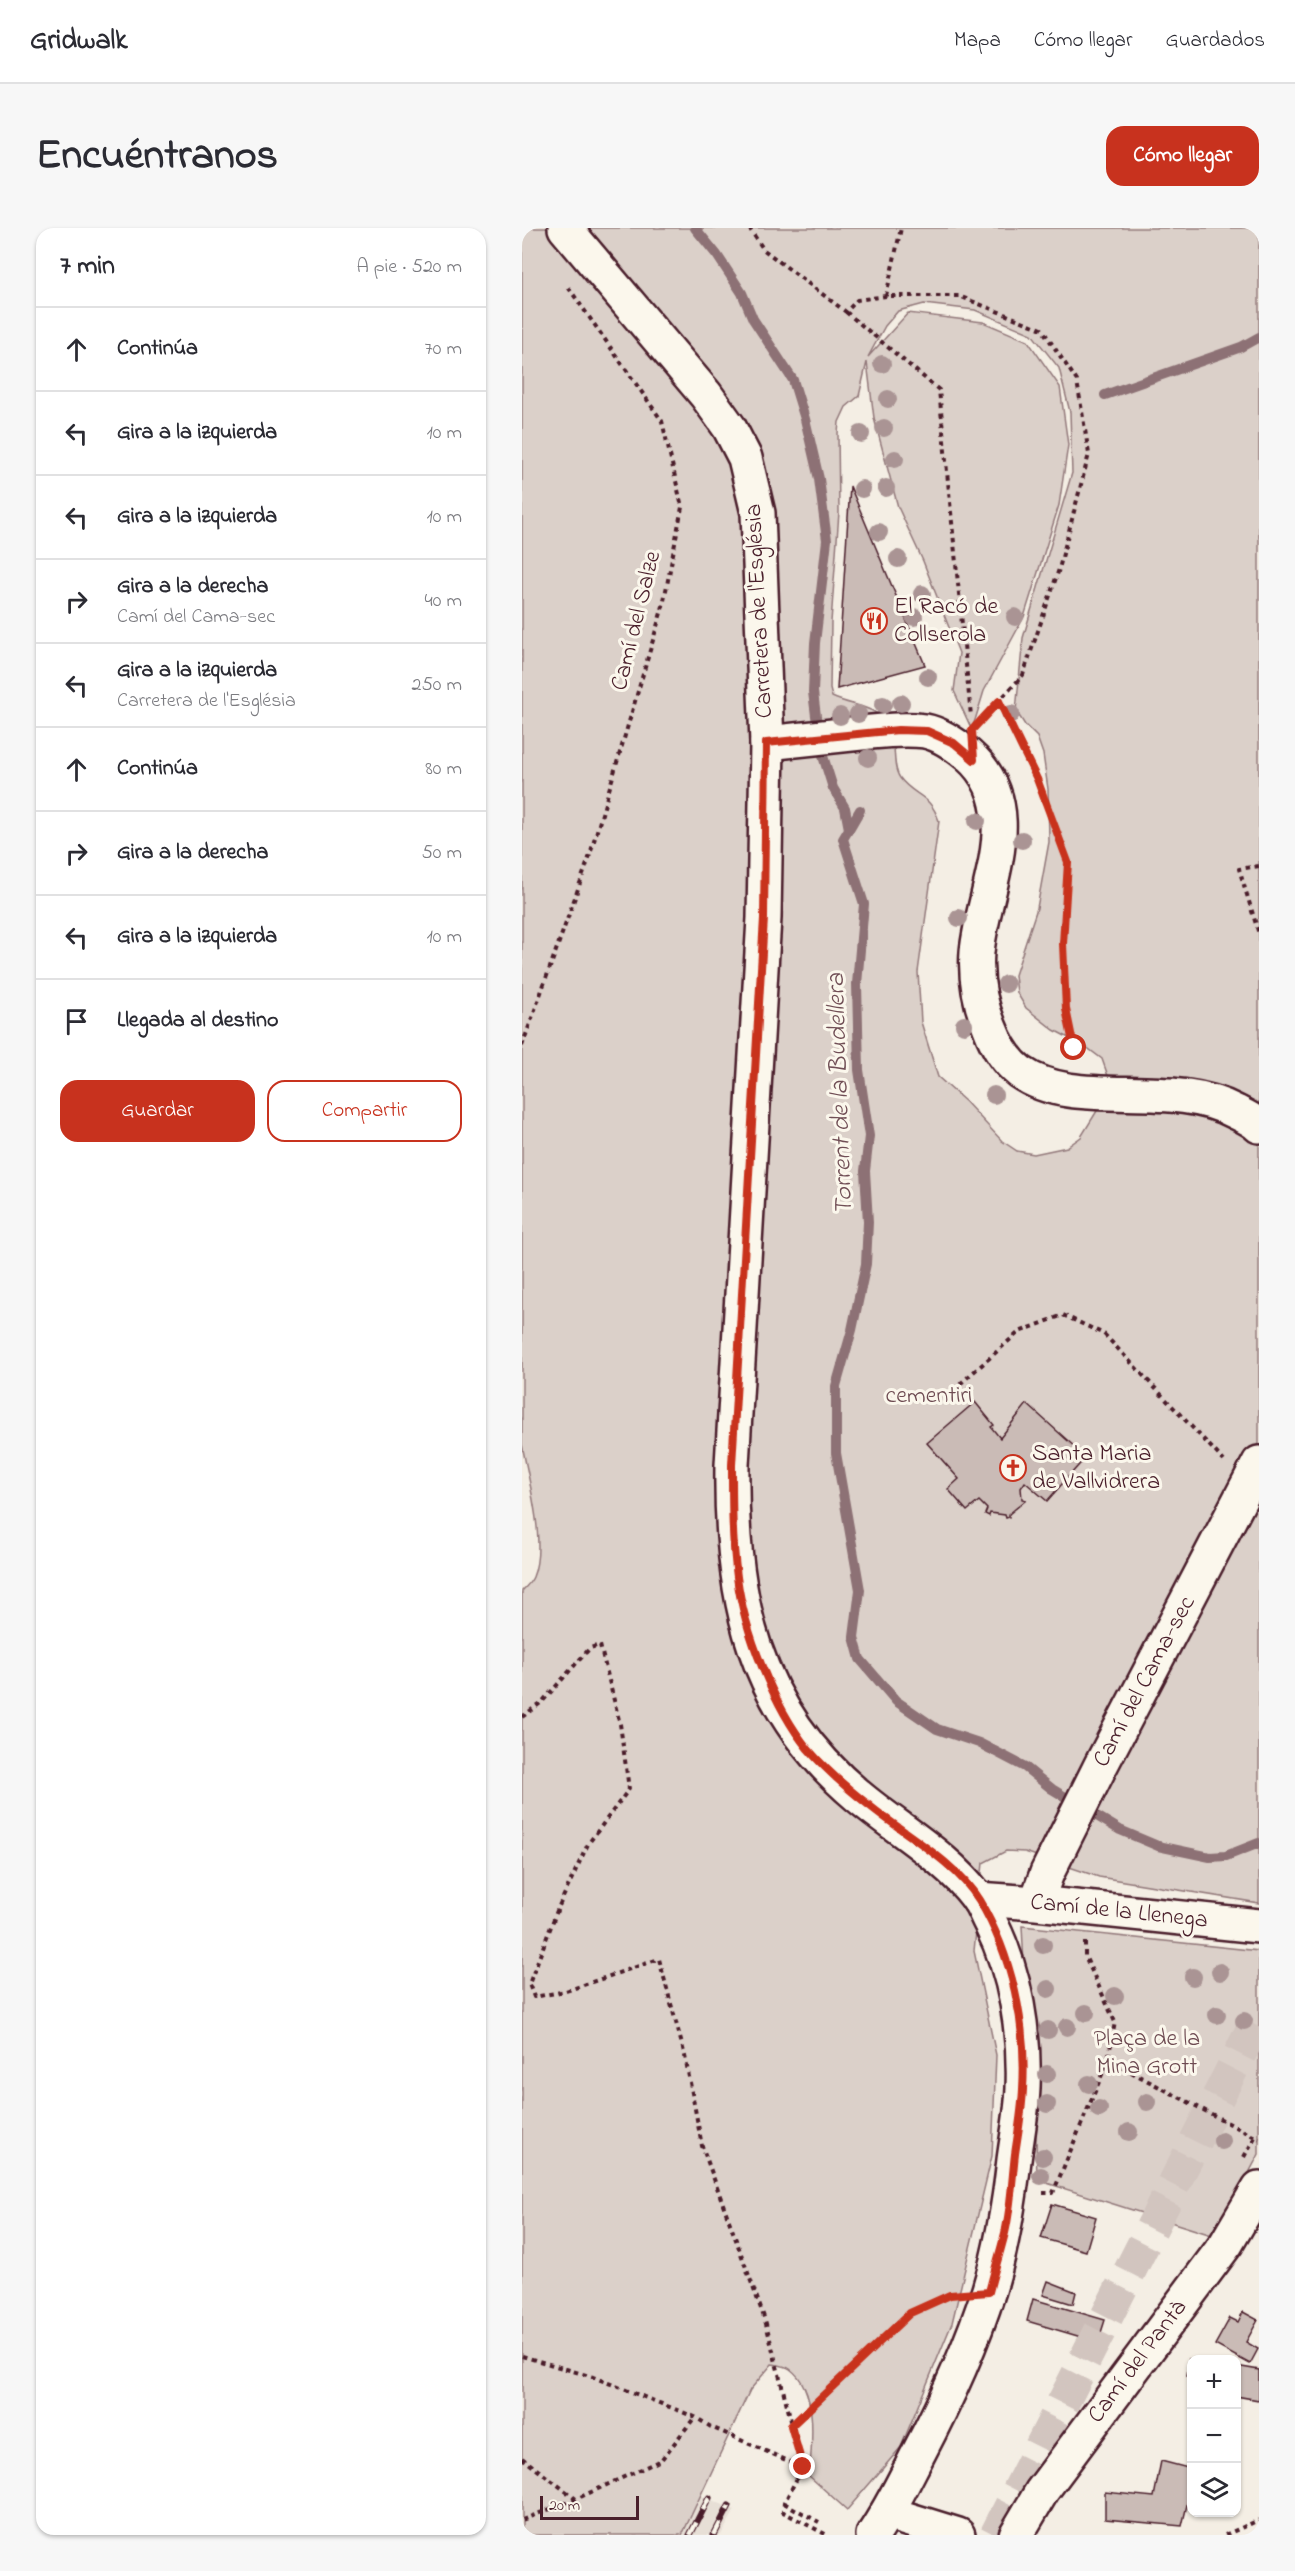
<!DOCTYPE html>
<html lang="es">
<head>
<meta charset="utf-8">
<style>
  body { margin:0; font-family:"Indie Flower",sans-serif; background:#f7f7f7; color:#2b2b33 }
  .controls { position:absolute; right:18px; bottom:18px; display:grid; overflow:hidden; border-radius:12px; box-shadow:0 2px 4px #0004 }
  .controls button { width:54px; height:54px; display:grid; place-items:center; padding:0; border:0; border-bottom:2px solid #e1e1e2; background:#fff; color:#2b2b33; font:30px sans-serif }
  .scale { position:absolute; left:18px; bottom:15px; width:99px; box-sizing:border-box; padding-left:6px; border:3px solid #4a1f2b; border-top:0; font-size:16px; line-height:21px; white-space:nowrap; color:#4a1f2b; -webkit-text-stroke:4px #fbf7ec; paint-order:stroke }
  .stop { position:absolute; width:18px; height:18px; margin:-14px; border:4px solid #c8321e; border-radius:50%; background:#fff }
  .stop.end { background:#c8321e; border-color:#fff; box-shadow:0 2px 6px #0008 }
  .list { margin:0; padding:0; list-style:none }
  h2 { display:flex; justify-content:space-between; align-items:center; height:78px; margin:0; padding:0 24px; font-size:26px }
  h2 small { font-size:20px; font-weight:400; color:#7c7c81 }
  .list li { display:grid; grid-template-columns:39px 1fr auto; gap:18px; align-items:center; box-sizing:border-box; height:84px; padding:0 24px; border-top:2px solid #e1e1e2 }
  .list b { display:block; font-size:22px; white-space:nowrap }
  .list p { margin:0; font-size:20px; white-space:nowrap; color:#7c7c81 }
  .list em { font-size:20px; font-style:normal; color:#7c7c81 }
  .actions { display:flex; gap:12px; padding:18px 24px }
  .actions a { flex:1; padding:14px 0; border:2px solid #c8321e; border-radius:18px; text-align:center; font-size:21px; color:#c8321e }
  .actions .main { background:#c8321e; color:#fff }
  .icon { flex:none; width:33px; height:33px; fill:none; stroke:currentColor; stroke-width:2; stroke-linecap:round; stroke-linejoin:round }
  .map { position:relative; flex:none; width:737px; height:2307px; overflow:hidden; border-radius:18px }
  header { display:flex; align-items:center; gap:36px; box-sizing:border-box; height:84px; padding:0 30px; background:#fff; border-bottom:2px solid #e1e1e2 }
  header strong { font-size:28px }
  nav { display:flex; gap:33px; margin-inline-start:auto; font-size:21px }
  .intro { display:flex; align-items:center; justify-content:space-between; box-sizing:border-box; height:144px; padding:0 36px }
  h1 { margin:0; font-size:42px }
  .button { padding:15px 27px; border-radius:18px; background:#c8321e; color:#fff; font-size:21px; font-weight:700 }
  main { display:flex; gap:36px; padding:0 36px }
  aside { flex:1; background:#fff; border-radius:18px; box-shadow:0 2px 4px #0004 }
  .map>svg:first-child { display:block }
  .built { fill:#e7dfd6 }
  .green { fill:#dbd0c9; stroke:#92787a; stroke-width:1.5; fill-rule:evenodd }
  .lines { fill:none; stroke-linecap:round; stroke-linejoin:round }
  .stream { stroke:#8d7174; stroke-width:10 }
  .building { fill:#cabbb6; stroke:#4a1f2b; stroke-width:1.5 }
  .highway-tunnel { stroke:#d2c5bf; stroke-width:33; stroke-dasharray:33 16; stroke-linecap:butt }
  .minor-casing { stroke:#4a1f2b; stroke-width:38 }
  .major-casing { stroke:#4a1f2b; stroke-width:38 }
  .path { stroke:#4a1f2b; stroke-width:4; stroke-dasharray:4.5 4.5; stroke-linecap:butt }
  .minor { stroke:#fbf7ec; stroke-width:33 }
  .major { stroke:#fbf7ec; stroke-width:33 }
  .rail-casing { stroke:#4a1f2b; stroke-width:7 }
  .rail { stroke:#fbf7ec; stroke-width:4.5; stroke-dasharray:14; stroke-linecap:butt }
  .tree { fill:#aa9494 }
  .route { stroke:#c8321e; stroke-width:8 }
  .labels { text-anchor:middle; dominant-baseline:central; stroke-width:6; stroke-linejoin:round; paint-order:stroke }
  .poi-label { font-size:24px; fill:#4a1f2b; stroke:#fbf7ec; text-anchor:start }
  .street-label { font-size:24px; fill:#4a1f2b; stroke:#fbf7ec }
  .park-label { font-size:24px; fill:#6e4b52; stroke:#fbf7ec }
  .water-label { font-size:26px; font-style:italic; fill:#714f56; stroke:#fbf7ec }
</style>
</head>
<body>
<header>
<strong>Gridwalk</strong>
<nav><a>Mapa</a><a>Cómo llegar</a><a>Guardados</a></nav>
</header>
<div class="intro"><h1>Encuéntranos</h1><a class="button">Cómo llegar</a></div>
<main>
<aside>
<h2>7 min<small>A pie · 520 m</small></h2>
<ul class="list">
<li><svg class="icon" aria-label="ahead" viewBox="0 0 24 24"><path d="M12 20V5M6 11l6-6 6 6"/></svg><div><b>Continúa</b></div><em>70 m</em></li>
<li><svg class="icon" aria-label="left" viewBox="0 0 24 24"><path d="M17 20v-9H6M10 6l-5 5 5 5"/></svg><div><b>Gira a la izquierda</b></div><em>10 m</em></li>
<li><svg class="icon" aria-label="left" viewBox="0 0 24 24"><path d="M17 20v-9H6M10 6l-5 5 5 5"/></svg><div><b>Gira a la izquierda</b></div><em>10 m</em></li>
<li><svg class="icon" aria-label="right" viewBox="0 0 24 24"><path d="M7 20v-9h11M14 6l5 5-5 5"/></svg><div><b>Gira a la derecha</b><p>Camí del Cama-sec</p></div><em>40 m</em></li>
<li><svg class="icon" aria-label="left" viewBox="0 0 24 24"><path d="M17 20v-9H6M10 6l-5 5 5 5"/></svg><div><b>Gira a la izquierda</b><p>Carretera de l'Església</p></div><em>250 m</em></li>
<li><svg class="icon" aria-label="ahead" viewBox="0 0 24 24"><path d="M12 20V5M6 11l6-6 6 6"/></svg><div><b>Continúa</b></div><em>80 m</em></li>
<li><svg class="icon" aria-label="right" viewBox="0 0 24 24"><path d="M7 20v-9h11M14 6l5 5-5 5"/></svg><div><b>Gira a la derecha</b></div><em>50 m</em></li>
<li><svg class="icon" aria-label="left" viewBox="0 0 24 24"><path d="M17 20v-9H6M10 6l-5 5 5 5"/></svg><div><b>Gira a la izquierda</b></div><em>10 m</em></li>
<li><svg class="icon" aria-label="arrive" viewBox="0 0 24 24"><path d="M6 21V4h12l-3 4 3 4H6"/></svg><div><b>Llegada al destino</b></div></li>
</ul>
<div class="actions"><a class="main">Guardar</a><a>Compartir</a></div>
</aside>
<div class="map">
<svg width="737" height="2307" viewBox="0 0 737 2307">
  <rect width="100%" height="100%" fill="#f4eee4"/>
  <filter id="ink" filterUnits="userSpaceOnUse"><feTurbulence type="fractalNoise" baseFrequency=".0167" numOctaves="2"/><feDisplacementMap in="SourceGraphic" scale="12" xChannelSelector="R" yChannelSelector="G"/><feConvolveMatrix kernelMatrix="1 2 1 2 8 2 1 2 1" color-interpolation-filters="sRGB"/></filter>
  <g filter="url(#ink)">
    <!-- built -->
    <path class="built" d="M180,2268L213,2282L199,2307H160Z"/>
    <!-- green -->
    <path class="green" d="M0,0H737V1675L577,1649L503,1624L484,1623L461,1635L452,1723L474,1827L470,1928L430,2095L379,2219L325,2282L287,2248C290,2218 297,2162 268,2141C264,2138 256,2137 250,2136L228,2162L160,2307H0V1363C4,1359 9,1354 11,1349C25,1316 6,1251 0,1216ZM402,76L453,82L510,106L537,140L548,184L550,245L501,410L494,483L503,497L515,509L521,526L526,561L527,614L515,680L493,747L495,765L504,780L532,802L564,819L580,831L586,848V865L559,909L545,919L512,926L495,923L480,913L444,874L416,849L399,794L396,744L417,593C408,565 392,569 378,550C372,542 373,529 372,519C368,476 339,482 310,469L308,461L309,394L317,284L316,205L317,194L324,179L337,168L345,134L352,190L376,279L401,333L437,425L432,463L450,502L462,463L502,389L537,277L546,217L538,159L506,113L461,94L386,85L346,129L363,98L376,83Z
      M500,1698L737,1723V1926L693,2008L515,1952L512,1826L503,1755Z"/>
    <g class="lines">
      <!-- stream -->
      <path class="stream" d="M173,0L195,27L220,65L231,91L271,152L283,191L297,251L305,312L293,415L291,464L295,496
        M583,167L719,119L737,109
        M301,528L311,560L323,580L327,601L321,611L342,676L335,756L337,842L347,908L343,943L346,994L344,1036L330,1102L314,1158V1225L338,1362L332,1409L338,1431L374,1473L415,1501L457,1515L503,1539L530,1561L598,1602L636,1618L688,1629L704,1628L737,1615
        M327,601L338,582"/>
    </g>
    <!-- building -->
    <path class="building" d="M328,258L403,437L315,461Z
      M453,1174L472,1197L469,1199L478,1210L505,1176L564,1229L525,1273L503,1254L499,1260L500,1271L504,1272L487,1286V1289L484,1290L483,1287L468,1285L467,1288L463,1286L465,1281L457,1273L445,1283L426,1261L437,1251L405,1215Z
      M530,1976L574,1989L564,2023L519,2010Z
      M526,2053L554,2064L551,2076L521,2067Z
      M511,2071L583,2092L576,2114L505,2093Z
      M721,2084L736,2092L724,2114L736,2121L728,2136L693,2117L708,2090L716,2094Z
      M667,2131L670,2132V2148H665Z
      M714,2138L737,2142V2172L714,2168Z
      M639,2233L670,2241V2256L660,2298L583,2291V2264L632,2269Z"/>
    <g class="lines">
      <!-- highway-tunnel -->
      <path class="highway-tunnel" d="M474,2307L737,1788"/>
      <defs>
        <path id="minor" d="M245,515C276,512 308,508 339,505C360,503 382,500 403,503C419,506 434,517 446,527C507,580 461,659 455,724C453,750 458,776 468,800C474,816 484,833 498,844C554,884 648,848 714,884C722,888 731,892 737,898
          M456,1671L514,1675L737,1698
          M514,1675L525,1645L579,1537L737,1235
          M365,2285L436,2307
          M494,2307L520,2263L704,2016L737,1960"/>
        <path id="major" d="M43,0L184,167L207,199L223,230L236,285L245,515L242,690L210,1237C208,1369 230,1479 336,1568C375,1601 423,1627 455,1669C461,1677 464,1687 469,1696C494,1746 503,1805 501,1860C500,1884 495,1909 492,1932C487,1977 480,2019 467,2062C449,2120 423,2175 395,2228C381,2255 368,2282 351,2307"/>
      </defs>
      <!-- minor casing -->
      <use href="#minor" class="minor-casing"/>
      <!-- major casing -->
      <use href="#major" class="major-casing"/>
      <!-- path -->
      <path class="path" d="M227,0L242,22L324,84L335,72L364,68H437L520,101L555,153L567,226L537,341L501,447L457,495
        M364,68L379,0
        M324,84L417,162L449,488
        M477,473L515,551L546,634L541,716L544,781L553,829
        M737,638L717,641L737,706
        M0,818L67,630L141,378L160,279L140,193L44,56
        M438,1156L497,1104L541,1087L582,1106L702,1233
        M0,1489L20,1474L68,1420L78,1417L98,1496L107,1561L66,1616L36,1680L7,1756L12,1769L44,1763L137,1731L163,1828L180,1918L243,2092L281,2239L262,2275L261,2284L305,2307
        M563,1714V1728L593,1794L586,1832
        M722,1929L733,1909
        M521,1965H531L586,1832L737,1911
        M0,2128L71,2149L173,2189L189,2199L280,2239
        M269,2198L388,2085L430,2066
        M0,2230L54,2271
        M262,2275L297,2294
        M0,2292L54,2271L139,2232L173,2189
        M703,2307L737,2292"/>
      <!-- minor -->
      <use href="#minor" class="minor"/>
      <!-- major -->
      <use href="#major" class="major"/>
      <defs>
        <path id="rail" d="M168,2307L187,2270
          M192,2307L207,2278"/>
      </defs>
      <!-- rail casing -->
      <use href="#rail" class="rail-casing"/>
      <!-- rail -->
      <use href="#rail" class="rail"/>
    </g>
    <!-- trees -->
    <g class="tree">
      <circle cx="360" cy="136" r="9"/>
      <circle cx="366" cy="171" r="9"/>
      <circle cx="362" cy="200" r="9"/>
      <circle cx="339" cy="206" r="9"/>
      <circle cx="373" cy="231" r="9"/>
      <circle cx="364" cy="260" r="9"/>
      <circle cx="340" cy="261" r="9"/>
      <circle cx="357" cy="304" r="9"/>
      <circle cx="376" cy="331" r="9"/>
      <circle cx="400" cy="366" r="9"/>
      <circle cx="392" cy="389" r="9"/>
      <circle cx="493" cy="389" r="9"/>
      <circle cx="406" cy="449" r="9"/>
      <circle cx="379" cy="475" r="9"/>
      <circle cx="361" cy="477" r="9"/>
      <circle cx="336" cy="486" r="9"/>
      <circle cx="489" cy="486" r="9"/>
      <circle cx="318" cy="488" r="9"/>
      <circle cx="346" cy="530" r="9"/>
      <circle cx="455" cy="593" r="9"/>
      <circle cx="500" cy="612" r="9"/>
      <circle cx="437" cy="690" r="9"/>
      <circle cx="484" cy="756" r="9"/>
      <circle cx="442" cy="797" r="9"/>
      <circle cx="472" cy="867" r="9"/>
      <circle cx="521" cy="1717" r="9"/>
      <circle cx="698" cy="1744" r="9"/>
      <circle cx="671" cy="1749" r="9"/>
      <circle cx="526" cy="1761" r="9"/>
      <circle cx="593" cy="1768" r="9"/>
      <circle cx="564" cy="1785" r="9"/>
      <circle cx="695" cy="1787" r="9"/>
      <circle cx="722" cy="1793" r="9"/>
      <circle cx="545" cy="1799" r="9"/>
      <circle cx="526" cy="1802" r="9"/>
      <circle cx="525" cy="1846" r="9"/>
      <circle cx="567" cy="1856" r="9"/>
      <circle cx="625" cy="1874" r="9"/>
      <circle cx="525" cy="1876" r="9"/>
      <circle cx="577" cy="1881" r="9"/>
      <circle cx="607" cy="1904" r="9"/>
      <circle cx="700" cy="1913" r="9"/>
      <circle cx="521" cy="1929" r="9"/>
      <circle cx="519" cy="1948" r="9"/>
    </g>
  </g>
  <g class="lines" filter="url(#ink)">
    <!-- route -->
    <path class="route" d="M281,2239L269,2198L388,2085L428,2067L467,2064C472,2044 478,2025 483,2005C489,1980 490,1952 493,1926C496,1905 500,1883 501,1861C505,1797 490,1727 457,1672C433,1633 382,1606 348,1578C326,1561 304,1542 286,1521C252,1479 222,1403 215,1349C210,1312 210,1275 210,1237L242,690L244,515L376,502L405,503L432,515L452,532L450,502L477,473L515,551L546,634L541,716L544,781L552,820"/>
  </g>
  <!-- icons -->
  <defs>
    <symbol id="restaurant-ring" viewBox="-11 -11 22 22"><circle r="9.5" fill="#fbf7ec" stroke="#c8321e" stroke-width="1.5"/><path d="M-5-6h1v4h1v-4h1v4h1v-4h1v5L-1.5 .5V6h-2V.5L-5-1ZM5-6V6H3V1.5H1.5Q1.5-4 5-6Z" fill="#c8321e"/></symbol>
    <symbol id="church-ring" viewBox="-11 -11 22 22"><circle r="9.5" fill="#fbf7ec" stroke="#c8321e" stroke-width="1.5"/><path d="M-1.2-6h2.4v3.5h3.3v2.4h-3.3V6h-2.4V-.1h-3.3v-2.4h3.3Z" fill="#c8321e"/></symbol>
  </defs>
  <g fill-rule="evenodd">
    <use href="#restaurant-ring" x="337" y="378" width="30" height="30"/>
    <use href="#church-ring" x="476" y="1225" width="30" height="30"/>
  </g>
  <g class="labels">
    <!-- poi labels -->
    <g class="poi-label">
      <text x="372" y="379">El Racó de<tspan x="372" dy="28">Collserola</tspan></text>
      <text x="510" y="1226">Santa Maria<tspan x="510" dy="28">de Vallvidrera</tspan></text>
    </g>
    <!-- street labels -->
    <g class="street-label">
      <text transform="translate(238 383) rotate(-93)">Carretera de l'Església</text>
      <text transform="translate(115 393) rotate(-76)">Camí del Salze</text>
      <text transform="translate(623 1454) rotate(-62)">Camí del Cama-sec</text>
      <text transform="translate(597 1684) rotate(6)">Camí de la Llenega</text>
      <text transform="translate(616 2134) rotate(-53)">Camí del Pantà</text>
    </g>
    <!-- park labels -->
    <g class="park-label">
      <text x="407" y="1168">cementiri</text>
      <text x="625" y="1811">Plaça de la<tspan x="625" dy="28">Mina Grott</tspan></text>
    </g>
    <!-- water labels -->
    <g class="water-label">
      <text transform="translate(319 866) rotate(-92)">Torrent de la Budellera</text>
    </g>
  </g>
</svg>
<div class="controls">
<button>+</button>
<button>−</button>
<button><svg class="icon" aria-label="layers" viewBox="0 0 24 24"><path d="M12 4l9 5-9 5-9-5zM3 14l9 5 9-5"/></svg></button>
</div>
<div class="scale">20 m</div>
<div class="stop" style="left:552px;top:820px"></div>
<div class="stop end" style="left:281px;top:2239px"></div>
</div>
</main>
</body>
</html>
